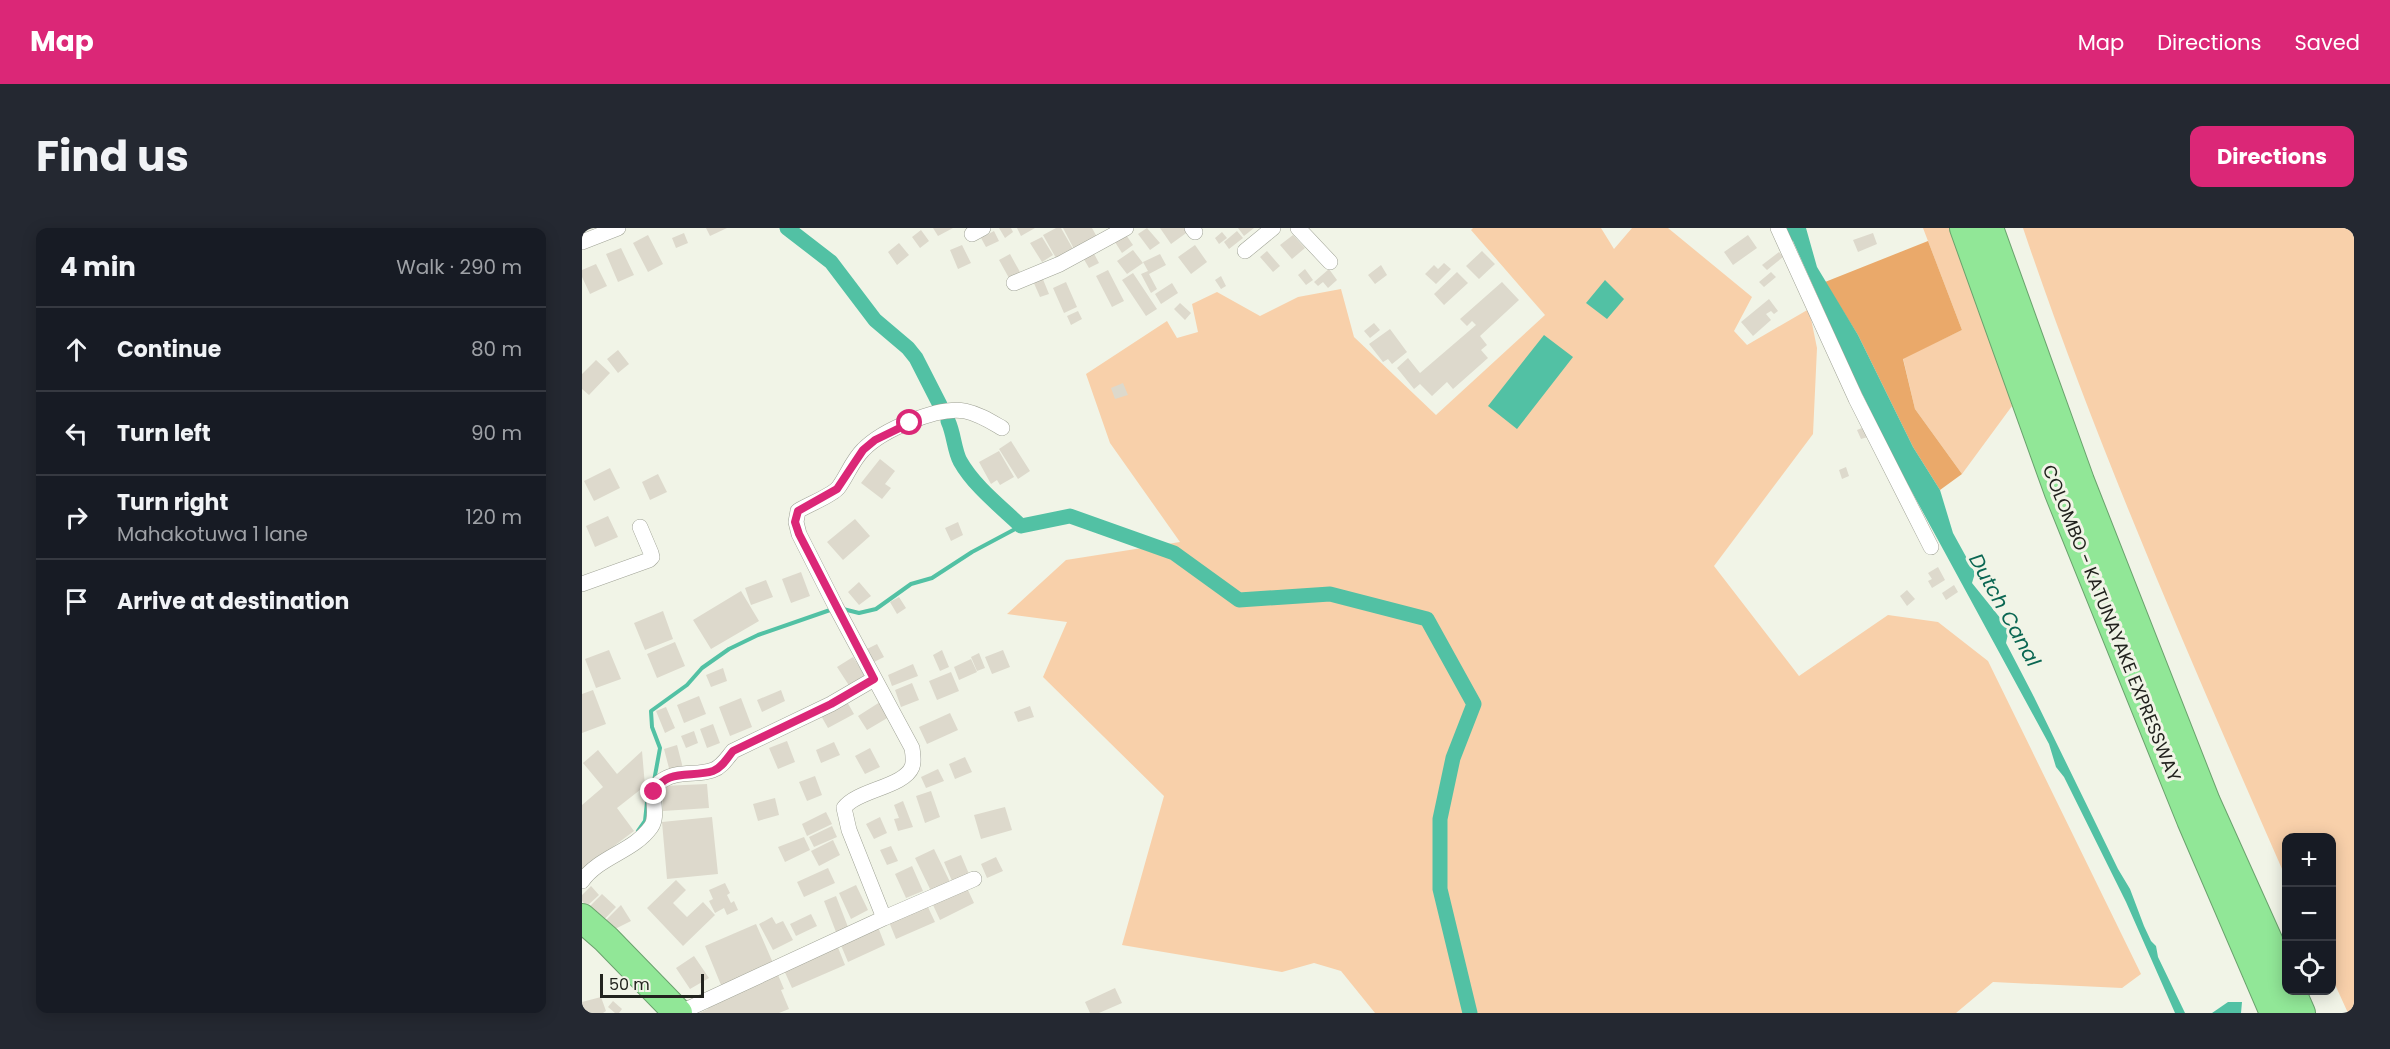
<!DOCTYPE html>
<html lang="en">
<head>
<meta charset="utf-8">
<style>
  body { margin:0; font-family:Poppins,sans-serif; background:#242831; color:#f1f3f6 }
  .controls { position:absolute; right:18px; bottom:18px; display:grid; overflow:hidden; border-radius:12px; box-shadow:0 3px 15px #0003 }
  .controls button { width:54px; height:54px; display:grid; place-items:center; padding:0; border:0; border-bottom:2px solid #363941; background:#171b24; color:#f1f3f6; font:30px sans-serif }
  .scale { position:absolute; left:18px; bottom:15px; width:104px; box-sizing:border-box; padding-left:6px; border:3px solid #22231e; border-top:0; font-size:16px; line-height:21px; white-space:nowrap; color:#22231e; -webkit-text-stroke:4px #f1f4e7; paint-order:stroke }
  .stop { position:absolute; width:18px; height:18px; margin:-14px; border:4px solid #db2777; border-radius:50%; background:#fff }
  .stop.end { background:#db2777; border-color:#fff; box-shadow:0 2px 6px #0008 }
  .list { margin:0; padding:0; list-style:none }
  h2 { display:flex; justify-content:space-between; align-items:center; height:78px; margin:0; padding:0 24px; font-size:26px }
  h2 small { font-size:20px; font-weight:400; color:#9ea1a6 }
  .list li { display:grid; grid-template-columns:39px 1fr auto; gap:18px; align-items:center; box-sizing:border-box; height:84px; padding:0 24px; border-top:2px solid #363941 }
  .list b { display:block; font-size:22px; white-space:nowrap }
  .list p { margin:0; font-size:20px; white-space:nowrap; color:#9ea1a6 }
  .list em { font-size:20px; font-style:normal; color:#9ea1a6 }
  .icon { flex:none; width:33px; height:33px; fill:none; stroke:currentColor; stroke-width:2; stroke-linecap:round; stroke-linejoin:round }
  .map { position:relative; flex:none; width:1772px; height:785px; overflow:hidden; border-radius:12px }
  header { display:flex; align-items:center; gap:36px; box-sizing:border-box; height:84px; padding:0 30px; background:#db2777; color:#fff }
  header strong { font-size:28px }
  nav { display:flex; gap:33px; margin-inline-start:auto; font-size:21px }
  .intro { display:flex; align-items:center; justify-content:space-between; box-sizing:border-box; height:144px; padding:0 36px }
  h1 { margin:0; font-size:42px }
  .button { padding:15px 27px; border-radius:12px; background:#db2777; color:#fff; font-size:21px; font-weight:700 }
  main { display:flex; gap:36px; padding:0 36px }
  aside { flex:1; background:#171b24; border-radius:12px; box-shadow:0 3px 15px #0003 }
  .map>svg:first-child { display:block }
  .green { fill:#f8d0aa }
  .forest { fill:#eaa96a }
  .water { fill:#52c1a4 }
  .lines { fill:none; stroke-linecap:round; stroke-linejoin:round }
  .stream { stroke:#52c1a4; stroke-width:4 }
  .canal { stroke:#52c1a4; stroke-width:15 }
  .building { fill:#ddd9cc }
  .street-casing { stroke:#9fa295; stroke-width:16 }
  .highway-casing { stroke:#6aa26d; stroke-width:30 }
  .street { stroke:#fff; stroke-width:15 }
  .highway { stroke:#91e797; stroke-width:28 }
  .route { stroke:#db2777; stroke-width:8 }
  .labels { text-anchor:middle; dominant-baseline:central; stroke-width:6; stroke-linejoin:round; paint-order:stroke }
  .street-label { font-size:18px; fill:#22231e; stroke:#f1f4e7 }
  .water-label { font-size:20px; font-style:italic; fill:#0a6652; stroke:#f1f4e7 }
</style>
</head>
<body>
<header>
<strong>Map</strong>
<nav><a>Map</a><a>Directions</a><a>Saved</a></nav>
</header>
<div class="intro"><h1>Find us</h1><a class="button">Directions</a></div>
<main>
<aside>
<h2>4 min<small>Walk · 290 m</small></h2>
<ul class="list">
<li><svg class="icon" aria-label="ahead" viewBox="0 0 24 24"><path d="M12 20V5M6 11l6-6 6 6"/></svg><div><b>Continue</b></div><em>80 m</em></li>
<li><svg class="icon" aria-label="left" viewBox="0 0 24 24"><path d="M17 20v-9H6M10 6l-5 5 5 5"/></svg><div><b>Turn left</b></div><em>90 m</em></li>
<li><svg class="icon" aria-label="right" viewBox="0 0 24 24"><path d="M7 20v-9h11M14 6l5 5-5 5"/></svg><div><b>Turn right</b><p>Mahakotuwa 1 lane</p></div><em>120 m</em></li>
<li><svg class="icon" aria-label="arrive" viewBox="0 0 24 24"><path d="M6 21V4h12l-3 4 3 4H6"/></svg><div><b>Arrive at destination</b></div></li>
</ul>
</aside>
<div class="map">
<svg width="1772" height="785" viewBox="0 0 1772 785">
  <rect width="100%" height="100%" fill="#f1f4e7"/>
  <!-- green -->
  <path class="green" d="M891,0H1019L1032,21L1050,0H1086L1170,69L1152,103L1165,117L1227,81L1235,120L1231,206L1132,338L1217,448L1306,387L1356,394L1406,433L1559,746L1540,760L1411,754L1374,785H793L759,743L732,735L700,744L540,717L582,568L461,449L485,394L425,386L484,332L598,314L528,215L504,146L585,93L595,110L616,104L610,76L635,64L678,88L716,69L759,61L772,109L854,187L963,87L889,2Z
    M1341,0H1369L1402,90L1430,178L1380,246L1333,181L1321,130L1380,102Z
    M1441,0H1772V785H1766L1750,750V610H1704V650C1610,436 1516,222 1441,0Z"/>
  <!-- forest -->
  <path class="forest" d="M1346,13L1380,102L1321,131L1333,181L1380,246L1358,262L1331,219L1276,107L1243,54Z"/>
  <!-- water -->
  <path class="water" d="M1200,0H1224L1235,39L1276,107L1331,219L1358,262L1371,305L1393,345L1390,355L1427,401L1424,415L1452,469L1536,641L1548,661L1562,698L1569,713L1574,718L1576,729L1603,785H1593L1544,674L1482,549L1474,539L1467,516L1312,231L1269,143L1211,13L1204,9Z
    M1023,52L1042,71L1025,91L1004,75Z
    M962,107L991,129L935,201L906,178Z
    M1646,774H1660L1659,785H1630Z"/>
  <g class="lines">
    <!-- stream -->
    <path class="stream" d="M261,381L277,385L294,381L329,356L350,350L390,324L439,298
      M72,553L78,520L70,499L69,483L105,457L120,440L147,421L176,407L251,381
      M56,603L63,593L65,574"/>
    <!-- canal -->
    <path class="canal" d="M205,0L249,34L293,92L326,120L334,130L358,177
      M366,193C372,206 372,221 378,233C392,258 418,278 439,298L488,288L592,325L657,372L748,366L845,391L892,476L871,530L858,591V661L888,785"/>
  </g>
  <!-- building -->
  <path class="building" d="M124,0H145L128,8Z
    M351,0H371L356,8Z
    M417,0H429L431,4L423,10Z
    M435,0H453L439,8Z
    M474,0H479L491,21L474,30L461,7Z
    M481,0H510L515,9L492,21Z
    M565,0L578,15L568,22L556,6Z
    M578,0H605L607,3L589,16Z
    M656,0H672L662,8Z
    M339,2L347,13L338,20L330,9Z
    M412,3L417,13L404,19L399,10Z
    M655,3L661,10L647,21L642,14Z
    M542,4L551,17L540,25L531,11Z
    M640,4L645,10L637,16L633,10Z
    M102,5L106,15L94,20L90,10Z
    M1291,5L1295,16L1276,24L1271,12Z
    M66,7L81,36L66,44L51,15Z
    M711,7L723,20L710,31L698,17Z
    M1166,7L1175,20L1151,37L1142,24Z
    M460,9L471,27L460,34L448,15Z
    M317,15L327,27L315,37L306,24Z
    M380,17L389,35L376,41L368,22Z
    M613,17L625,34L609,46L596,29Z
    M39,20L52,47L36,54L24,26Z
    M510,22L517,35L507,40L500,28Z
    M551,22L561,35L545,46L535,33Z
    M685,23L698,38L691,44L678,29Z
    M900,23L913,36L897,51L884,38Z
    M1197,24L1201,29L1185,42L1180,37Z
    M428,26L438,44L427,50L417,32Z
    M578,26L584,37L567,46L575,61L569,65L559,46L566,43L561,34Z
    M862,35L869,41L854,56L843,46L852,37L856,41Z
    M14,36L25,58L8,66L0,49V42Z
    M799,37L805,47L793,56L786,47Z
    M723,41L731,52L724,57L716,47Z
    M747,41L755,52L746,60L741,54L736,58L732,54Z
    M526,42L542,73L530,79L514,48Z
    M875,44L886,55L862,77L852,66Z
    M1189,44L1194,49L1182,59L1177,54Z
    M551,45L575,81L564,88L540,52Z
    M639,48L644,58L639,61L633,52Z
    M460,49L467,66L458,69L451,53Z
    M484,54L495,79L482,85L471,60Z
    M920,54L937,72L898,108L905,117L899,122L906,130L871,161L865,154L850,168L838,156L832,161L815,140L826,130L838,145L894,97L890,93L885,98L878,91Z
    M590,55L596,65L579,76L573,66Z
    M1187,71L1196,83L1192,86L1189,83L1184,86L1189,92L1171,108L1159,94Z
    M598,75L609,85L603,92L592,81Z
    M496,83L500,91L489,97L485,88Z
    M792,95L798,102L788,110L782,103Z
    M808,101L825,124L810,136L806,131L801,134L787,116Z
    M36,122L47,136L36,145L25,131Z
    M14,132L28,145L7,167L0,161V146Z
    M541,155L546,167L533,171L529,160Z
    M1285,198L1289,208L1279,211L1275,202Z
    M429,213L448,243L436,251L417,221Z
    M417,223L432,249L418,257L415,252L409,256L397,234Z
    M298,231L313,243L303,256L309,260L300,271L279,255Z
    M1264,239L1267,248L1260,251L1257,242Z
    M28,240L38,260L12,273L2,253Z
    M76,246L85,264L68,272L60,254Z
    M26,288L36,309L13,319L4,298Z
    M273,291L288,308L261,332L245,314Z
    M376,294L381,307L369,313L363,300Z
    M1356,339L1363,352L1350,360L1346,353L1350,351L1346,345Z
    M219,344L228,368L209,375L200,351Z
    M184,352L191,369L169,377L163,360Z
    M277,354L289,368L277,377L266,364Z
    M1372,357L1376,364L1364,372L1360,365Z
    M1325,362L1333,371L1325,378L1318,368Z
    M159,363L177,393L129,421L111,392Z
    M317,369L324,380L315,386L308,374Z
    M81,383L91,411L63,422L52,395Z
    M93,414L103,438L75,450L65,426Z
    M295,416L302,429L292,434L285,421Z
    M27,422L39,451L14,460L3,431Z
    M360,422L367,439L358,443L351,427Z
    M421,422L428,439L410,446L403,429Z
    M397,425L403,440L395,443L389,429Z
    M271,429L284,449L268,459L255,439Z
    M389,431L395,444L377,452L372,439Z
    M331,436L336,448L310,458L306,447Z
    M141,440L145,453L129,459L124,447Z
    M369,444L377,463L355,472L347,453Z
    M330,455L337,472L319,479L313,462Z
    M11,462L24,496L0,505V466Z
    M199,462L203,473L180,484L175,472Z
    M117,468L124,486L102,495L95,477Z
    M159,470L170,499L148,508L137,479Z
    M264,472L272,486L246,500L238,486Z
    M298,474L307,489L285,502L276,488Z
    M448,478L452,489L436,494L432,484Z
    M84,479L93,500L83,505L74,483Z
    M368,485L376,502L345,516L337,499Z
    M131,496L138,515L125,520L118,501Z
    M112,503L116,515L104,520L99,508Z
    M205,513L213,534L196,541L187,520Z
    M252,514L258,527L239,535L234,522Z
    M95,517L101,540L88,544L82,521Z
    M288,520L298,539L283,546L273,528Z
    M16,522L35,546L60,523L63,558L35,580L52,603L0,642V577L21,559L1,535Z
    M383,529L390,544L373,551L367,536Z
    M356,541L362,553L344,560L339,549Z
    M233,548L240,567L225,573L217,554Z
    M125,556L127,580L81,583L80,558Z
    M349,563L358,589L343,595L334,568Z
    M193,570L197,587L176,593L171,576Z
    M321,573L331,599L316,603L312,591L317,590L312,577Z
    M423,579L430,602L399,611L392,587Z
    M244,584L250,596L225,608L220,596Z
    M130,589L136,646L85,651L80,594Z
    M298,589L305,605L292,611L284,596Z
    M250,598L255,609L232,619L227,609Z
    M222,609L228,622L203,634L196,619Z
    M251,612L258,627L237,638L229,623Z
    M309,618L316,633L305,637L298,622Z
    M352,621L368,654L349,663L333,630Z
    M379,627L387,646L370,653L362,634Z
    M414,629L421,643L405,650L399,636Z
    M330,638L341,663L324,670L313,646Z
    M246,640L253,655L222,669L215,654Z
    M94,652L104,662L91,675L105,689L121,674L133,687L101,718L65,680Z
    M143,655L148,665L145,667L149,675L152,673L156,682L145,687L142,680L133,685L127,673L131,671L127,662Z
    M274,657L286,682L269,691L257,665Z
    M9,658L17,667L5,678L0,673V667Z
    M385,660L392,675L358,692L351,677Z
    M20,666L34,679L19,695L5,681Z
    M254,668L266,699L254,704L242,673Z
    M39,677L49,693L25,705L20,696Z
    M345,677L353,694L314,711L307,694Z
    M229,686L235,698L214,708L208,696Z
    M190,689L194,696L201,693L211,712L191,722L177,696Z
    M174,696L191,735L139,757L123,718Z
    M296,699L303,717L266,734L258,715Z
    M255,717L263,737L210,760L201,740Z
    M112,728L127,750L108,761L94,740Z
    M196,747L202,761L199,762L207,781L197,785H117L126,781L125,778Z
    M533,760L540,775L517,785H508L503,774Z
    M19,769L24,783L21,785H0V774Z
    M31,773L40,781L37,785H33L26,779Z"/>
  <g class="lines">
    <defs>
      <path id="street" d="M610,0L613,4
        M716,0L748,34
        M1196,0L1274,171L1349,319
        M390,6L401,0
        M0,14L36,0
        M663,23L691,0
        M432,55L478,36L544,0
        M0,356L67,332L70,329L69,325L58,299
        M0,653C18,628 51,624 69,599C79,585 63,563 81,552C97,542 115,548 131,542C140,539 145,530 151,523L249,476L292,451
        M302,690L392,651
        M97,785L302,690L267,602L262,580C275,562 322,559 330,539C332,534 331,526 330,520L254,379L217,306L214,294L216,283C225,277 249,268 256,260C265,248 270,233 281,222C300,202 356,178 383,183C397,186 408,193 420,200"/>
      <path id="highway" d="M1382,0L1477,265L1609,592L1692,785
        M1407,0L1498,253L1624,574L1704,752
        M0,690L24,711L96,785
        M1709,762L1719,785"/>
    </defs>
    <!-- street casing -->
    <use href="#street" class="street-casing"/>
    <!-- highway casing -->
    <use href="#highway" class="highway-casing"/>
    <!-- street -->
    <use href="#street" class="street"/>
    <!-- highway -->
    <use href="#highway" class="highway"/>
  </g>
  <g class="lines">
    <!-- route -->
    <path class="route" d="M72,564C84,540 110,550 131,543C140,540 145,530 151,523L249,476L292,451L217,306L213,294L216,283L255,261L281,222L293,212L328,195"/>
  </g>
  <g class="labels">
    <!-- street labels -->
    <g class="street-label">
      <text transform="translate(1530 395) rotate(68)">COLOMBO - KATUNAYAKE EXPRESSWAY</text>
    </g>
    <!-- water labels -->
    <g class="water-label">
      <text transform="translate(1423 382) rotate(61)">Dutch Canal</text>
    </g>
  </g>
</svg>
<div class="controls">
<button>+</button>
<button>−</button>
<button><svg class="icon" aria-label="locate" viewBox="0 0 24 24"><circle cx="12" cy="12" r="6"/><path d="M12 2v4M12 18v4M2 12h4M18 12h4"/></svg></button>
</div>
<div class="scale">50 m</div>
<div class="stop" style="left:328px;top:195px"></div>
<div class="stop end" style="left:72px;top:564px"></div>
</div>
</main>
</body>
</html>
